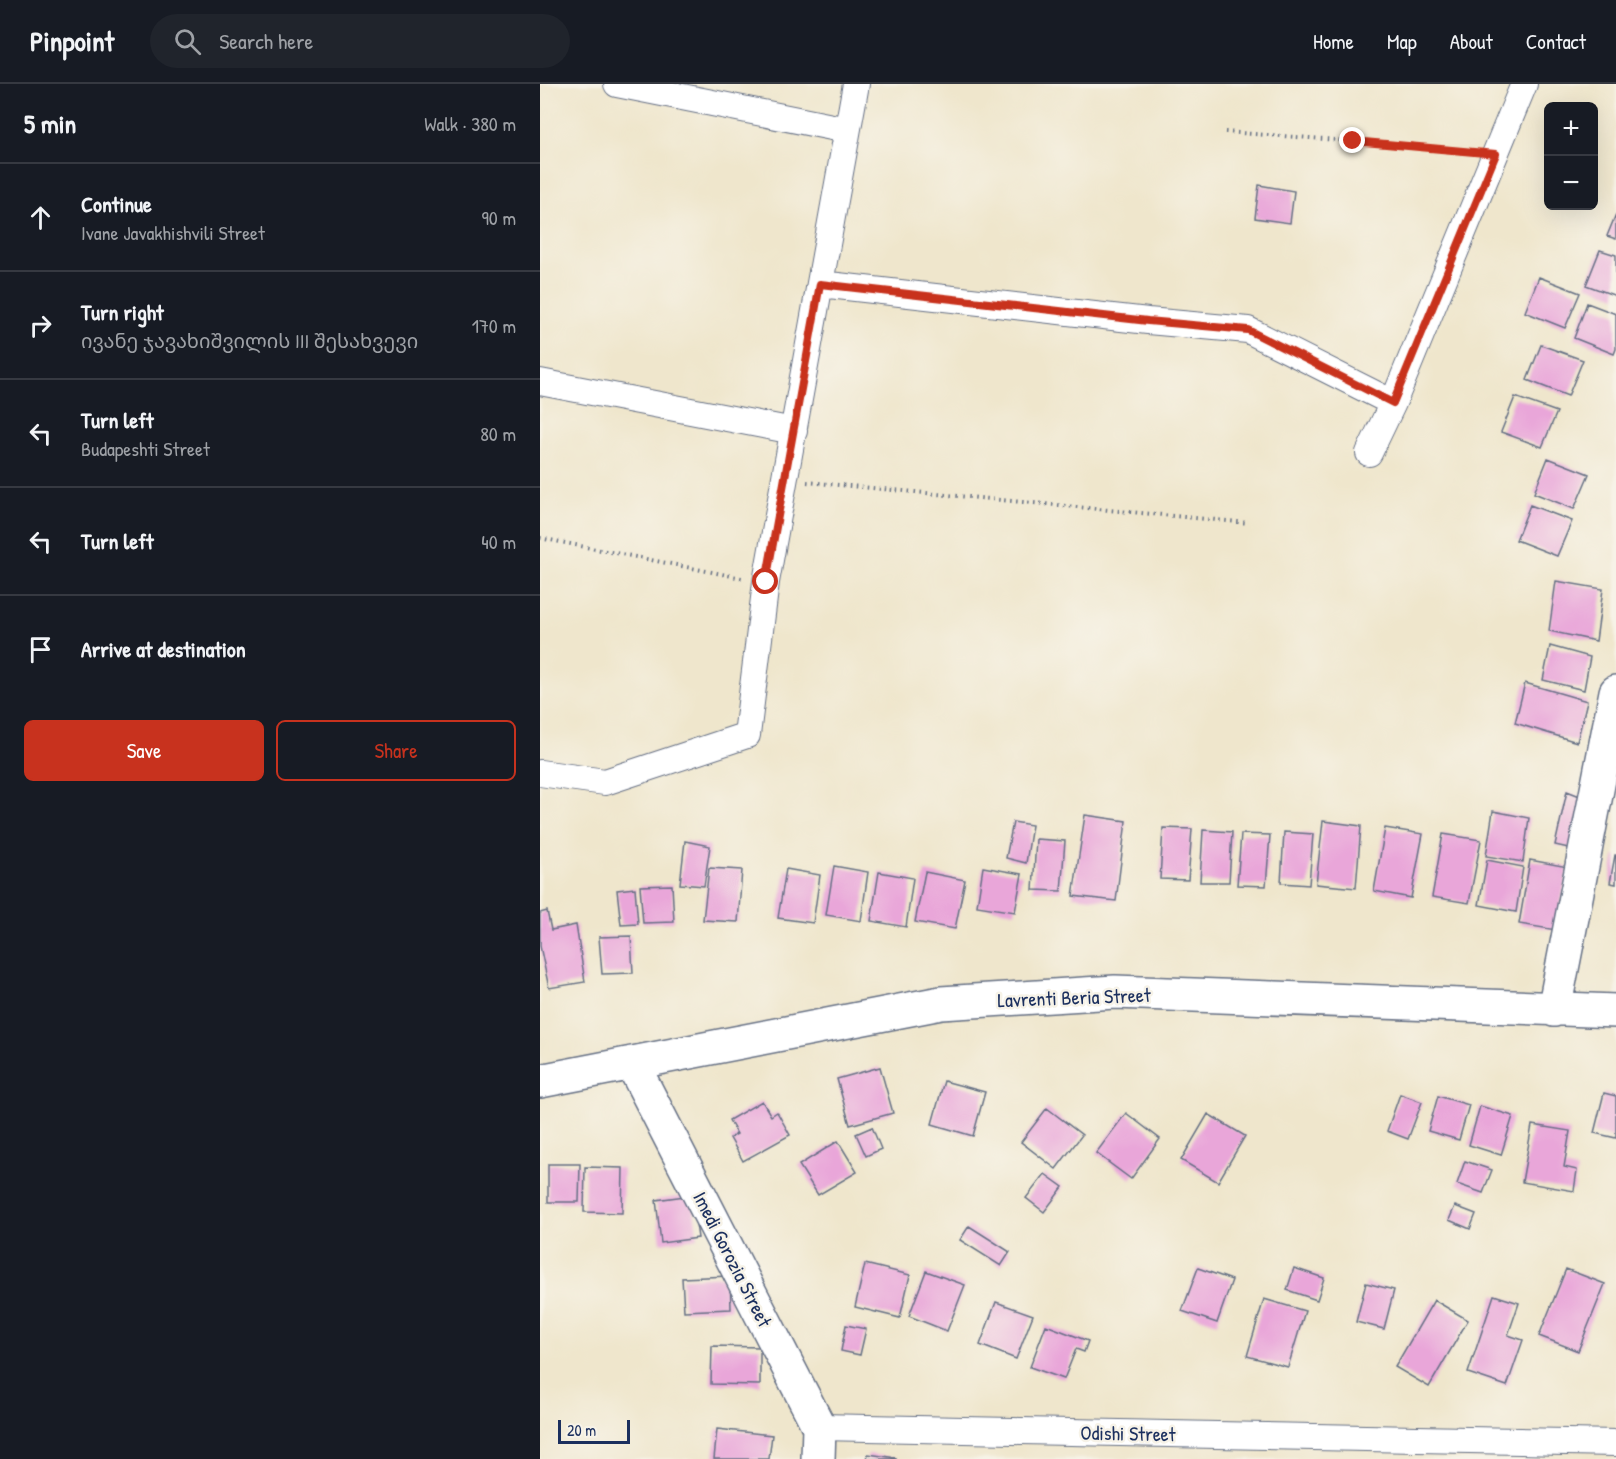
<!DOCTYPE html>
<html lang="en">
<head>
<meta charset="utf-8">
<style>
  body { margin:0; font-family:"Patrick Hand","Noto Sans Georgian",sans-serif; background:#20242c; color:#f1f3f6 }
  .controls { position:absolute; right:18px; top:18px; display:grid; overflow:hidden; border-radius:9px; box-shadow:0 6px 24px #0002 }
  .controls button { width:54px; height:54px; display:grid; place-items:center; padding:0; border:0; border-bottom:2px solid #363941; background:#171b24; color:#f1f3f6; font:30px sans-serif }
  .scale { position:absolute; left:18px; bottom:15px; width:72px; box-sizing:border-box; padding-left:6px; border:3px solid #1b2f5e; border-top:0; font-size:16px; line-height:21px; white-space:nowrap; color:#1b2f5e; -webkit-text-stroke:4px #f7f3e8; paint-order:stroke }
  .stop { position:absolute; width:18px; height:18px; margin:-14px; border:4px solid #c8321e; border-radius:50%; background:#fff }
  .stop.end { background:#c8321e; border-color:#fff; box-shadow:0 2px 6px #0008 }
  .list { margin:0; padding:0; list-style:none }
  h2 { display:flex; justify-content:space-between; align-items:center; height:78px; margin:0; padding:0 24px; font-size:26px }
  h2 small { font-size:20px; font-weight:400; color:#9ea1a6 }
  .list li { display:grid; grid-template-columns:39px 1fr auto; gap:18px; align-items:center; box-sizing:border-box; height:108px; padding:0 24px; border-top:2px solid #363941 }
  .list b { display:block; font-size:22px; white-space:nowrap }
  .list p { margin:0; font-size:20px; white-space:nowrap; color:#9ea1a6 }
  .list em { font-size:20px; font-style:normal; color:#9ea1a6 }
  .actions { display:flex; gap:12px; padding:18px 24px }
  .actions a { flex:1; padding:14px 0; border:2px solid #c8321e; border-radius:9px; text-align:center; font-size:21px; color:#c8321e }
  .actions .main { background:#c8321e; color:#fff }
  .icon { flex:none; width:33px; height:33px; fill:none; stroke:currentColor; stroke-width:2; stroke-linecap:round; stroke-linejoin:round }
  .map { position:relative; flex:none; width:1076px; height:1375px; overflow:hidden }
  header { display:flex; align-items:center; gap:36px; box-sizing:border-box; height:84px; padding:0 30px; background:#171b24; border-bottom:2px solid #363941 }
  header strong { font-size:28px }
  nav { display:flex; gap:33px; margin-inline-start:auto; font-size:21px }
  .search { width:420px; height:54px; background:#20242c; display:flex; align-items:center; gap:15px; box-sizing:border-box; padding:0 21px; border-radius:33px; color:#9ea1a6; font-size:22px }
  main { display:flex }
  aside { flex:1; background:#171b24 }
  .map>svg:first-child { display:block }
  .building { fill:#e9a6d9 }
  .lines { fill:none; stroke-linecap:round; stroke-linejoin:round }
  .street-casing { stroke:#656f84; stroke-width:28 }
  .secondary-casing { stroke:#656f84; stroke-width:36 }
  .path { stroke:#656f84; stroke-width:4; stroke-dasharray:1.5 4.5; stroke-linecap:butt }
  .street { stroke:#fff; stroke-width:26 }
  .secondary { stroke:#fff; stroke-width:33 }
  .route { stroke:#c8321e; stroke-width:8 }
  .labels { text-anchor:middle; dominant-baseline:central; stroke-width:5; stroke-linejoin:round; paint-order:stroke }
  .street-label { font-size:20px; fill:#1b2f5e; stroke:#f7f3e8 }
</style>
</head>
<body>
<header>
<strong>Pinpoint</strong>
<div class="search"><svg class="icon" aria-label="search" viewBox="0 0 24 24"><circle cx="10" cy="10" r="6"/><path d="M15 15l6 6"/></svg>Search here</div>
<nav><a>Home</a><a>Map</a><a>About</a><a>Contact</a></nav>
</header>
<main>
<aside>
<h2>5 min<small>Walk · 380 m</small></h2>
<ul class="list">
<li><svg class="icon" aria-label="ahead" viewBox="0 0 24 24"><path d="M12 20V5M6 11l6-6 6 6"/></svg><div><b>Continue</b><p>Ivane Javakhishvili Street</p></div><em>90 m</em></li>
<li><svg class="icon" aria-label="right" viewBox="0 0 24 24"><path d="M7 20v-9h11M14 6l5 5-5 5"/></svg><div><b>Turn right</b><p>ივანე ჯავახიშვილის III შესახვევი</p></div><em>170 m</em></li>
<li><svg class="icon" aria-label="left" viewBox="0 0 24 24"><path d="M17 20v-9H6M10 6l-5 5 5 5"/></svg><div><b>Turn left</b><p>Budapeshti Street</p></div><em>80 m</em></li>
<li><svg class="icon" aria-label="left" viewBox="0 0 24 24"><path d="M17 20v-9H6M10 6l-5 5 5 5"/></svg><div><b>Turn left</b></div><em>40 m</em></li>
<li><svg class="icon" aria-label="arrive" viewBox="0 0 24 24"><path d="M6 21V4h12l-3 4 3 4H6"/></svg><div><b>Arrive at destination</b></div></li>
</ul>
<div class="actions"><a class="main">Save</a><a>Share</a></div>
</aside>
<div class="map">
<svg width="1076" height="1375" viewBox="0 0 1076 1375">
  <rect width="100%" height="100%" fill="#f7f3e8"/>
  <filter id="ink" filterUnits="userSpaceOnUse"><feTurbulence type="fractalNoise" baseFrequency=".0167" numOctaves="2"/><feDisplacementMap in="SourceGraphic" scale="12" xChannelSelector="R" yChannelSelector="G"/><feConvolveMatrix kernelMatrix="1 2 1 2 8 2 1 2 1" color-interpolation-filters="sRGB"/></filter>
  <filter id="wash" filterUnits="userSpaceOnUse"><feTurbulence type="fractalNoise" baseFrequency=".008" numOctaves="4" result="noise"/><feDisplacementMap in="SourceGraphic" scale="24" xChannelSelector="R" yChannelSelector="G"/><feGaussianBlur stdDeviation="1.35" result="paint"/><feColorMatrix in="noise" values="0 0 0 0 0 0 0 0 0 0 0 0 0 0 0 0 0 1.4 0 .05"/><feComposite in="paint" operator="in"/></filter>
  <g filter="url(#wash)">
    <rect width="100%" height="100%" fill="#efe6cc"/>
    <g id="blocks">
      <!-- building -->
      <path class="building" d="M719,101L754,107L750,139L715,134Z
        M1076,130V155L1067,152Z
        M1060,166L1076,171V212L1046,201Z
        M999,193L1040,209L1025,244L985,228Z
        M1047,219L1076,230V265L1074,270L1034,254Z
        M1001,261L1043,276L1028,312L987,296Z
        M975,313L1017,328L1002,363L961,348Z
        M1008,374L1049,390L1034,425L994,409Z
        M990,421L1032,437L1017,472L976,456Z
        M1016,497L1063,505L1056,557L1009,547Z
        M1010,562L1050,573L1044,606L1003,596Z
        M985,599L1047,617L1037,658L975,639Z
        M1027,707L1045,714L1033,765L1015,761Z
        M953,727L989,734L983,778L946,772Z
        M545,731L586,737L576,817L533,812Z
        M783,737L821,742L816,804L776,800Z
        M473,738L492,741L486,779L466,774Z
        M623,744L652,745L648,796L620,795Z
        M845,744L883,750L871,814L834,807Z
        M663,746L692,748L689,798H660Z
        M744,748L773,750L769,801L741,799Z
        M701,750L730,751L726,802L697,801Z
        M903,750L941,756L929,819L892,813Z
        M496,755L525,757L521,807L493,806Z
        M145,757L170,762L164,802L140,800Z
        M1075,771H1076V800L1070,799Z
        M947,776L983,783L976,828L939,821Z
        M990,776L1028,783L1016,846L979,840Z
        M294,782L328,788L321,837L286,831Z
        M443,783L482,790L475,828L437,822Z
        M169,784L202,786L198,838L163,836Z
        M246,785L280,791L273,839L238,834Z
        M339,788L373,794L366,843L331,837Z
        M385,788L425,796L415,845L375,838Z
        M132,801L134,838L103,839L100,802Z
        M95,804L98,840L81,841L77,806Z
        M7,827L11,846L36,841L45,898L9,904L0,862V829Z
        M91,852L93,889L62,890L59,853Z
        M340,983L353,1029L310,1041L297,995Z
        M404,997L445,1008L433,1052L392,1040Z
        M1064,1009L1076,1012V1054L1054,1049Z
        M860,1010L882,1018L868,1055L847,1047Z
        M898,1012L929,1021L919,1056L888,1047Z
        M222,1017L231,1032L237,1028L250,1051L203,1077L190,1054L197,1050L189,1036Z
        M940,1022L973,1032L961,1071L929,1061Z
        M507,1024L542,1051L516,1085L481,1058Z
        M586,1029L620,1055L591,1095L556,1069Z
        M668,1030L705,1052L678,1098L641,1076Z
        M992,1041L1030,1047L1024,1083L1037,1086L1034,1107L982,1098Z
        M332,1043L341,1065L326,1072L316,1050Z
        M298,1057L317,1088L278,1111L259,1081Z
        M925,1077L952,1086L943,1109L917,1100Z
        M8,1080H40L39,1118H8Z
        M45,1083L83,1084L82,1129L44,1128Z
        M505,1090L523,1103L504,1128L486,1114Z
        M152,1111L158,1154L121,1159L116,1116Z
        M915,1122L936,1130L930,1145L909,1136Z
        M429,1142L470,1168L461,1182L420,1156Z
        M325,1180L370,1191L360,1234L315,1223Z
        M658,1184L692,1196L677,1239L642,1227Z
        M754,1184L784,1194L777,1216L747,1206Z
        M1026,1185L1065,1200L1038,1267L999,1252Z
        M386,1187L425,1201L407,1247L369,1232Z
        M190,1192L191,1225L144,1227L142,1194Z
        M826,1199L854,1206L844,1245L816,1238Z
        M954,1211L979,1219L968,1251L983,1256L967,1302L928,1289Z
        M724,1215L765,1227L748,1283L707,1272Z
        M894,1216L928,1236L889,1303L855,1283Z
        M456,1218L493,1231L476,1275L440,1261Z
        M306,1241L326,1245L320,1271L301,1267Z
        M506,1241L548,1257L544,1268L536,1265L524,1295L490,1283Z
        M172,1262L220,1263V1301L171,1300Z
        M177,1345L232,1351L229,1375H174Z
        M328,1370L356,1374V1375H327Z"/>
    </g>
  </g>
  <g filter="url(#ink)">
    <use href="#blocks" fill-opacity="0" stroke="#656f84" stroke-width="1.5"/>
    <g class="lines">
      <defs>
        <path id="street" d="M77,0L307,46
          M280,200L608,237L708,246L853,319
          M0,298L254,347
          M829,369L853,319L984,0
          M0,689L65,698L207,651L226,498L316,0
          M279,1343L1076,1359"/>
        <path id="secondary" d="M1014,926L1076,608
          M92,979L279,1343L278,1375
          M0,997L401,919L575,908L1076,927"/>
      </defs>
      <!-- street casing -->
      <use href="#street" class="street-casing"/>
      <!-- secondary casing -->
      <use href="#secondary" class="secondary-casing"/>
      <!-- path -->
      <path class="path" d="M685,48L813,57L932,68
        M267,398L709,439
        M0,454L202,494"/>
      <!-- street -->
      <use href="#street" class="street"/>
      <!-- secondary -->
      <use href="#secondary" class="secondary"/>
    </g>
  </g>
  <g class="lines" filter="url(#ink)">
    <!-- route -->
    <path class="route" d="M226,498L280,200L608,237L708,246L853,319L956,70L813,57"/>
  </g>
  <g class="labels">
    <!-- street labels -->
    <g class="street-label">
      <text transform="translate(534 913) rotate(-2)">Lavrenti Beria Street</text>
      <text transform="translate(193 1175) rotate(63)">Imedi Gorozia Street</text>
      <text transform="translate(588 1349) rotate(1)">Odishi Street</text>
    </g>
  </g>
</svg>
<div class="controls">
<button>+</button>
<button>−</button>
</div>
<div class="scale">20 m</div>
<div class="stop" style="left:226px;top:498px"></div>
<div class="stop end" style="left:813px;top:57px"></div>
</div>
</main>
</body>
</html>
